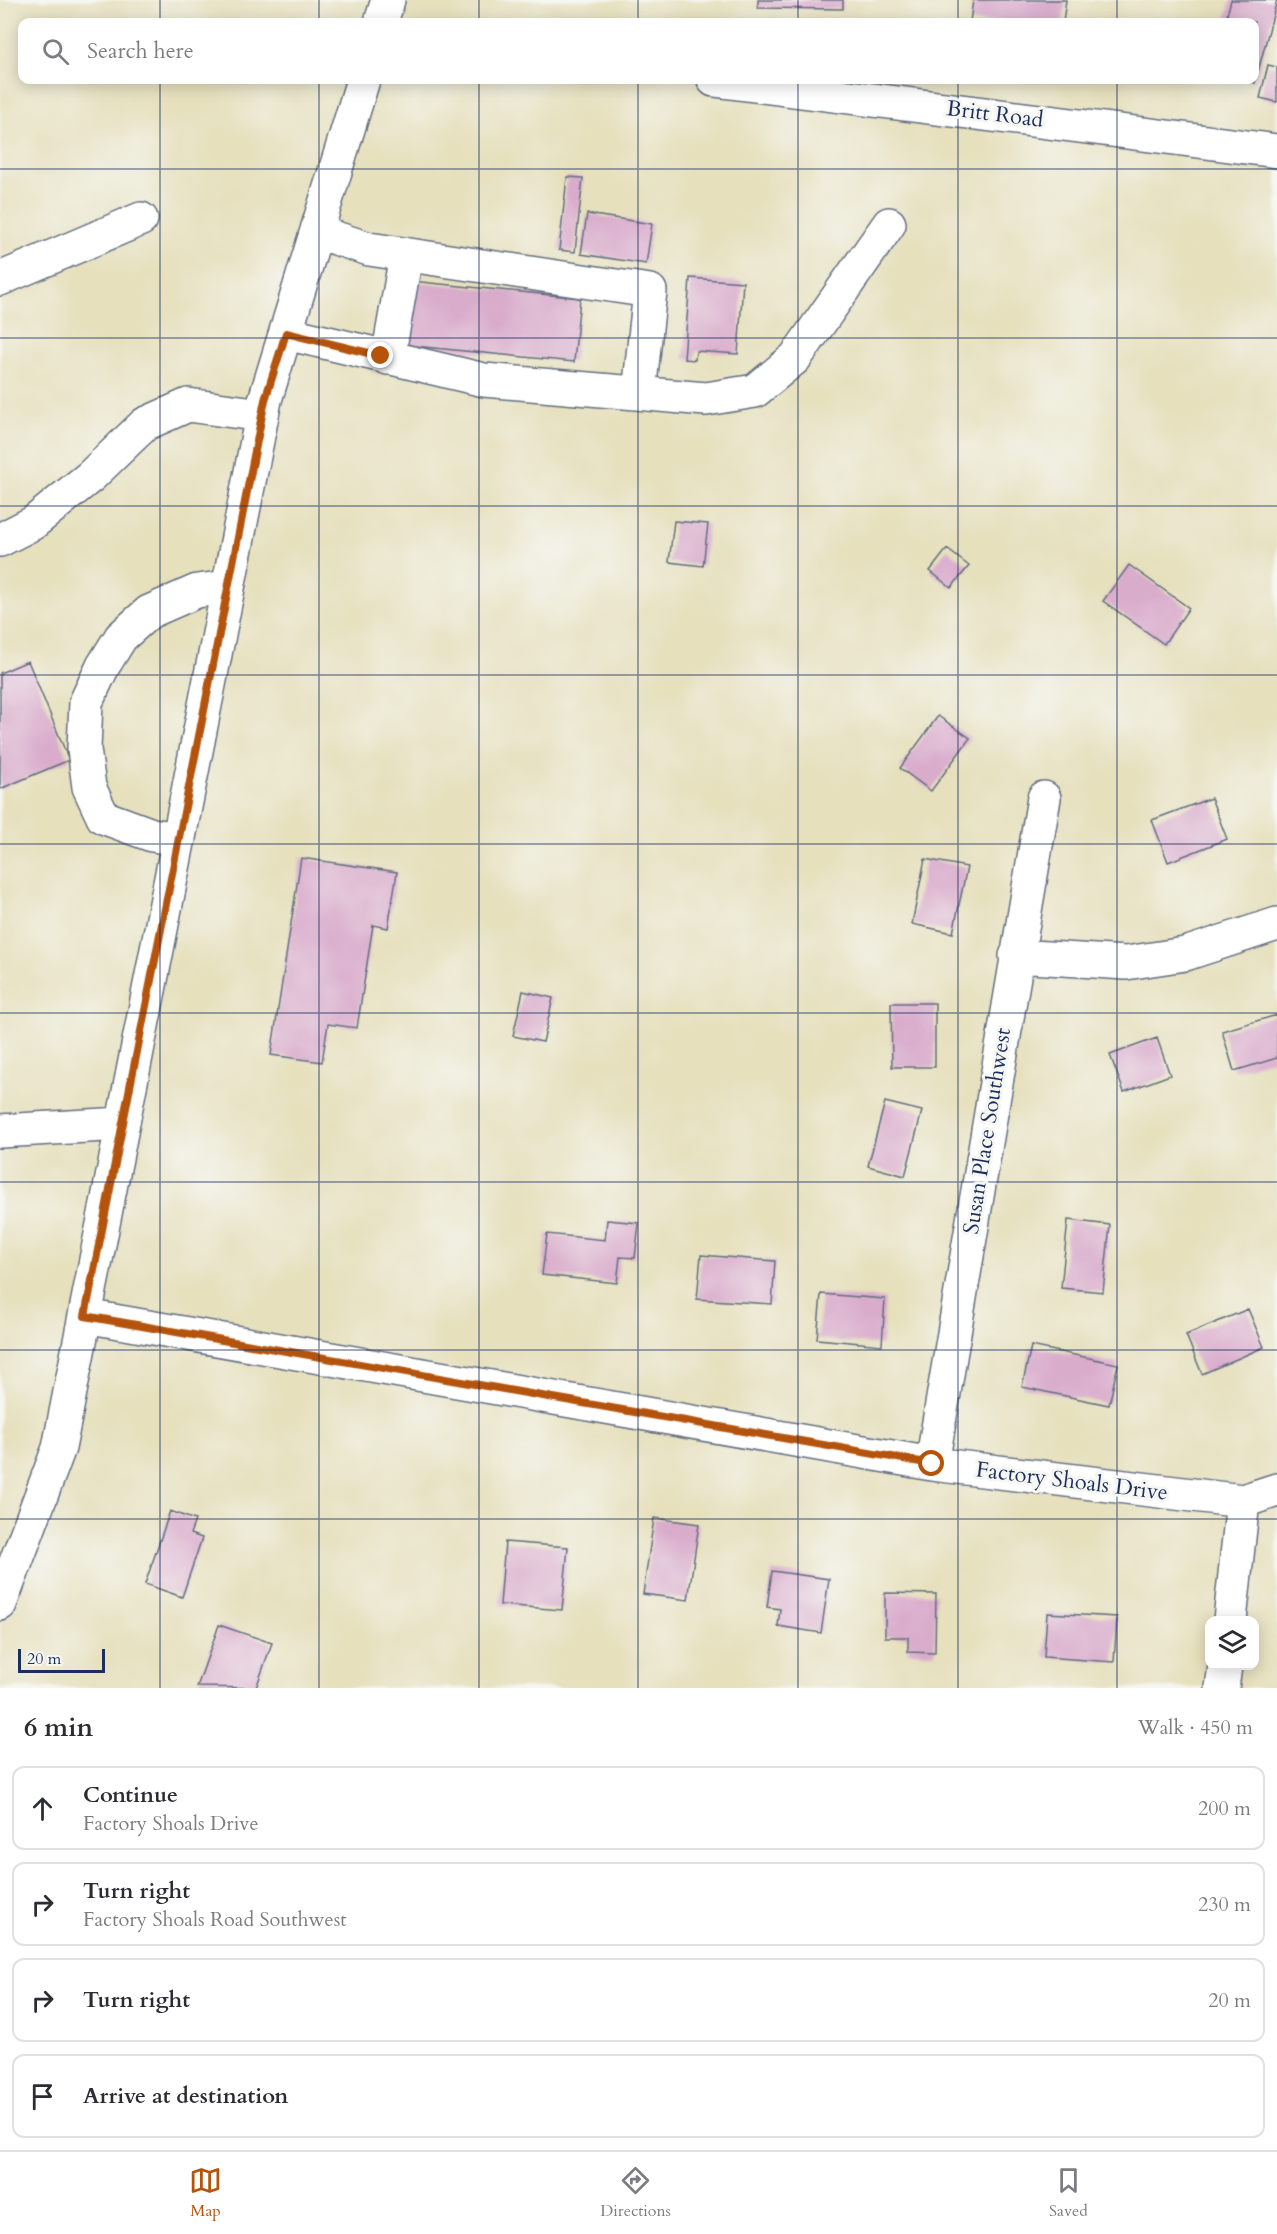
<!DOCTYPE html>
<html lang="en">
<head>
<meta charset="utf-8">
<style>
  body { margin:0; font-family:Cardo,serif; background:#f7f7f7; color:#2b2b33 }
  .controls { position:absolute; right:18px; bottom:18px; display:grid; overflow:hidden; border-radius:12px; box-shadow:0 3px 15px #0003 }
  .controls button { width:54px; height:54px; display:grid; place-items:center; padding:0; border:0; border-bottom:2px solid #e1e1e2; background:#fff; color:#2b2b33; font:30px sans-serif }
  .scale { position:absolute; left:18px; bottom:15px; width:87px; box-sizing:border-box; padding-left:6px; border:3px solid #1b2f5e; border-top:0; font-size:16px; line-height:21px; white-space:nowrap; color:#1b2f5e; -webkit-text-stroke:4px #f6f6f2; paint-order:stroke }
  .stop { position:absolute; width:18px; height:18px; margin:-14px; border:4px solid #b45309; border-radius:50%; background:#fff }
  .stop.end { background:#b45309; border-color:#fff; box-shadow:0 2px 6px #0008 }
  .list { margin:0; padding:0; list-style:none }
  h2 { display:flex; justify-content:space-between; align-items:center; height:78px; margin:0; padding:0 24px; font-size:26px }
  h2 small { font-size:20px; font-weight:400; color:#7c7c81 }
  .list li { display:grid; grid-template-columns:39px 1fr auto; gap:18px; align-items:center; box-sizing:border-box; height:84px; margin:0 12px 12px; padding:0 12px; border:2px solid #e1e1e2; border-radius:12px }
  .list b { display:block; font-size:22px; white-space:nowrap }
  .list p { margin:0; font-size:20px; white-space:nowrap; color:#7c7c81 }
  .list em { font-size:20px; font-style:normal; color:#7c7c81 }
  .icon { flex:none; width:33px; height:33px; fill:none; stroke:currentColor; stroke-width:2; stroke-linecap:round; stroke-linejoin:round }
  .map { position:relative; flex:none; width:1277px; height:1688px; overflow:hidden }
  .search { position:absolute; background:#fff; box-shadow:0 3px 15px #0003; left:18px; right:18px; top:18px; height:66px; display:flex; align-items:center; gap:15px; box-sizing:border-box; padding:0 21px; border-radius:12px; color:#7c7c81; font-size:22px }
  .sheet { height:462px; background:#fff }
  nav { display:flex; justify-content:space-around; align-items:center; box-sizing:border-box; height:84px; border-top:2px solid #e1e1e2; background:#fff; font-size:16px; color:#7c7c81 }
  nav a { display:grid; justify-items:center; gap:3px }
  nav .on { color:#b45309 }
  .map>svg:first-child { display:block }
  .building { fill:#d9accc }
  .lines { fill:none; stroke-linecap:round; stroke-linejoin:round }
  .minor-casing { stroke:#626d7f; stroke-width:36 }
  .minor { stroke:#fff; stroke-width:33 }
  .route { stroke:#b45309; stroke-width:8 }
  .grid { fill:none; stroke:#1b2f5e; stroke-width:1.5; stroke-opacity:0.55 }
  .labels { text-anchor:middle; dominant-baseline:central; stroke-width:6; stroke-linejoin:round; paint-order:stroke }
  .street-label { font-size:22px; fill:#1b2f5e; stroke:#f6f6f2 }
</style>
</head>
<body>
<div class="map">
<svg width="1277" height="1688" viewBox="0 0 1277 1688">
  <rect width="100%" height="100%" fill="#f6f6f2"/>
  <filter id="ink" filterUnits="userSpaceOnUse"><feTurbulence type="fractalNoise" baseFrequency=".0167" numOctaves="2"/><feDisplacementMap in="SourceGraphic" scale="12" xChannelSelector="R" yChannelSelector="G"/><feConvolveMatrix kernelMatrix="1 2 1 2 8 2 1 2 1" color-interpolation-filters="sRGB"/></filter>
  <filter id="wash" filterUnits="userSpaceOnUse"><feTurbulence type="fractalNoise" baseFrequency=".008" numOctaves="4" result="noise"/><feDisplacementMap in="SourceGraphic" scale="24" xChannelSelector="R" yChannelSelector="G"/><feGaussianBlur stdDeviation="1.35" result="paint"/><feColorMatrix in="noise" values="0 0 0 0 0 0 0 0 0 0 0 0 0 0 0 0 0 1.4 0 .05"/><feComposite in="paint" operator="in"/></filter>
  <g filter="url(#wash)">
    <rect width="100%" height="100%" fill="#e6e0bd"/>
    <g id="blocks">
      <!-- building -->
      <path class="building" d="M758,0H843V9L758,8Z
        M973,0H1066L1063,22H970Z
        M1231,0H1277L1255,83L1244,80H1254V22H1225Z
        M1268,65L1277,67V102L1260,98Z
        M567,177L583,178L575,252L559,250Z
        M587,214L652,224L646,264L581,254Z
        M690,278L743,282L738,354L696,351L695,360L684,359Z
        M411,281L580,298L574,362L404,345Z
        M674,521L708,524L703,566L669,562Z
        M947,549L969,566L951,588L930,571Z
        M1129,565L1189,608L1164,644L1103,601Z
        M28,661L69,760L0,789V673Z
        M938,716L970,738L931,791L900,768Z
        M1211,798L1227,839L1168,862L1152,820Z
        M301,858L397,872L388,928L373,925L357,1028L328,1024L322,1062L271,1055Z
        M925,859L967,867L953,933L912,924Z
        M523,991L553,998L543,1042L513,1036Z
        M891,1003H935V1067H892Z
        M1277,1015V1058L1234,1071L1222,1031Z
        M1157,1038L1170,1075L1124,1092L1110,1055Z
        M885,1102L922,1111L905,1176L868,1166Z
        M607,1220L639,1223L635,1258L620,1257L617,1283L542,1275L547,1234L605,1240Z
        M1068,1220L1110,1225L1103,1292L1061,1288Z
        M701,1255L775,1261L772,1304L697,1299Z
        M821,1294L885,1299L882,1345L817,1339Z
        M1248,1309L1264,1347L1202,1374L1186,1335Z
        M1031,1346L1118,1364L1109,1405L1022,1387Z
        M170,1511L195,1520L190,1534L202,1538L182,1597L145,1584Z
        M654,1518L699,1524L688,1600L643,1594Z
        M505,1542L568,1547L562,1610L500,1605Z
        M772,1571L829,1579L821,1633L778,1626L780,1609L767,1607Z
        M885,1593L936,1594L935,1653L908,1652V1637H885Z
        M1047,1613L1117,1617L1114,1662L1044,1657Z
        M219,1625L272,1643L256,1688L197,1687Z"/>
    </g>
  </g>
  <g filter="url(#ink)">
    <use href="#blocks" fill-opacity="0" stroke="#626d7f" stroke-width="1.5"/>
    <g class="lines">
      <defs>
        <path id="minor" d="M381,22L388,0
          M714,80L1277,151
          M317,232L369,249L650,291L639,393
          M0,279L141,219
          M286,333L484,380L706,399L755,391L795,358L889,224
          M388,358L406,255
          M0,540L33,523L91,476L145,424L188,405L262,415
          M179,839L152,835L103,817L89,787L84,749L86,702L103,666L121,637L149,612L197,591L228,587
          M1016,956L1126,963L1185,954L1277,924
          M0,1131L122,1124
          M85,1316L932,1464L1243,1501L1277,1490
          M932,1464L1044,798
          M0,1604L59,1448L265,400L363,80
          M1230,1620L1243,1501
          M1222,1688L1225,1666"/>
      </defs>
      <!-- minor casing -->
      <use href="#minor" class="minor-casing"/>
      <!-- minor -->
      <use href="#minor" class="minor"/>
    </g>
  </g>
  <g class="lines" filter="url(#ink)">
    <!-- route -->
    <path class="route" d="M381,356L286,333L265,400L85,1316L932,1464"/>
  </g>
  <!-- grid -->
  <path class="grid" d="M160,0V22M319,0V22M479,0V22M638,0V22M798,0V22M958,0V22M1117,0V22M160,80V1688M319,80V1688M479,80V1688M638,80V1688M798,80V1688M958,80V1688M1117,80V1688M0,169H1277M0,338H1277M0,506H1277M0,675H1277M0,844H1277M0,1013H1277M0,1182H1277M0,1350H1277M0,1519H1277"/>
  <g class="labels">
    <!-- street labels -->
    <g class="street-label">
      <text transform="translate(995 114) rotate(7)">Britt Road</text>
      <text transform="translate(987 1131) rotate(-81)">Susan Place Southwest</text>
      <text transform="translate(1072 1481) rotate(7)">Factory Shoals Drive</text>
    </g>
  </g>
</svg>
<div class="controls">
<button><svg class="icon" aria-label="layers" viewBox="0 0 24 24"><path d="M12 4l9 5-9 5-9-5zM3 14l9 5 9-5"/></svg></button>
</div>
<div class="scale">20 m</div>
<div class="stop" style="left:932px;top:1464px"></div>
<div class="stop end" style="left:381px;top:356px"></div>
<div class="search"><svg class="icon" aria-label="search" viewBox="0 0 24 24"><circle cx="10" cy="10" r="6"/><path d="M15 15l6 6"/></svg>Search here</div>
</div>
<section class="sheet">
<h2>6 min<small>Walk · 450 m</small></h2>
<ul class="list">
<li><svg class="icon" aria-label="ahead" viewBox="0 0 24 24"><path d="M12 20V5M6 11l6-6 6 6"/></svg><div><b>Continue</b><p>Factory Shoals Drive</p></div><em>200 m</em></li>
<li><svg class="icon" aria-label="right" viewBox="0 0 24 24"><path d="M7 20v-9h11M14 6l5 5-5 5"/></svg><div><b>Turn right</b><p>Factory Shoals Road Southwest</p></div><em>230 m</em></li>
<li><svg class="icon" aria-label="right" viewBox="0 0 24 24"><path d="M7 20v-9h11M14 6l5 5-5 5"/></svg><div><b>Turn right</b></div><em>20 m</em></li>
<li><svg class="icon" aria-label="arrive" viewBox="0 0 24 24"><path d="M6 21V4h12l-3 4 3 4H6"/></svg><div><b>Arrive at destination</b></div></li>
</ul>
</section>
<nav>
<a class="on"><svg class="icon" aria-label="map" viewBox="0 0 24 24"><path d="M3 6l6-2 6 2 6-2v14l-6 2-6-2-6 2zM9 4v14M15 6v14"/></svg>Map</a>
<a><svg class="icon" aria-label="directions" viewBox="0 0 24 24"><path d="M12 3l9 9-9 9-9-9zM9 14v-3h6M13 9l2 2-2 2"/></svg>Directions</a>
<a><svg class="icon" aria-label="saved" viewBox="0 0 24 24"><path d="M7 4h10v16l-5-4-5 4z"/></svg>Saved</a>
</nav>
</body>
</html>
